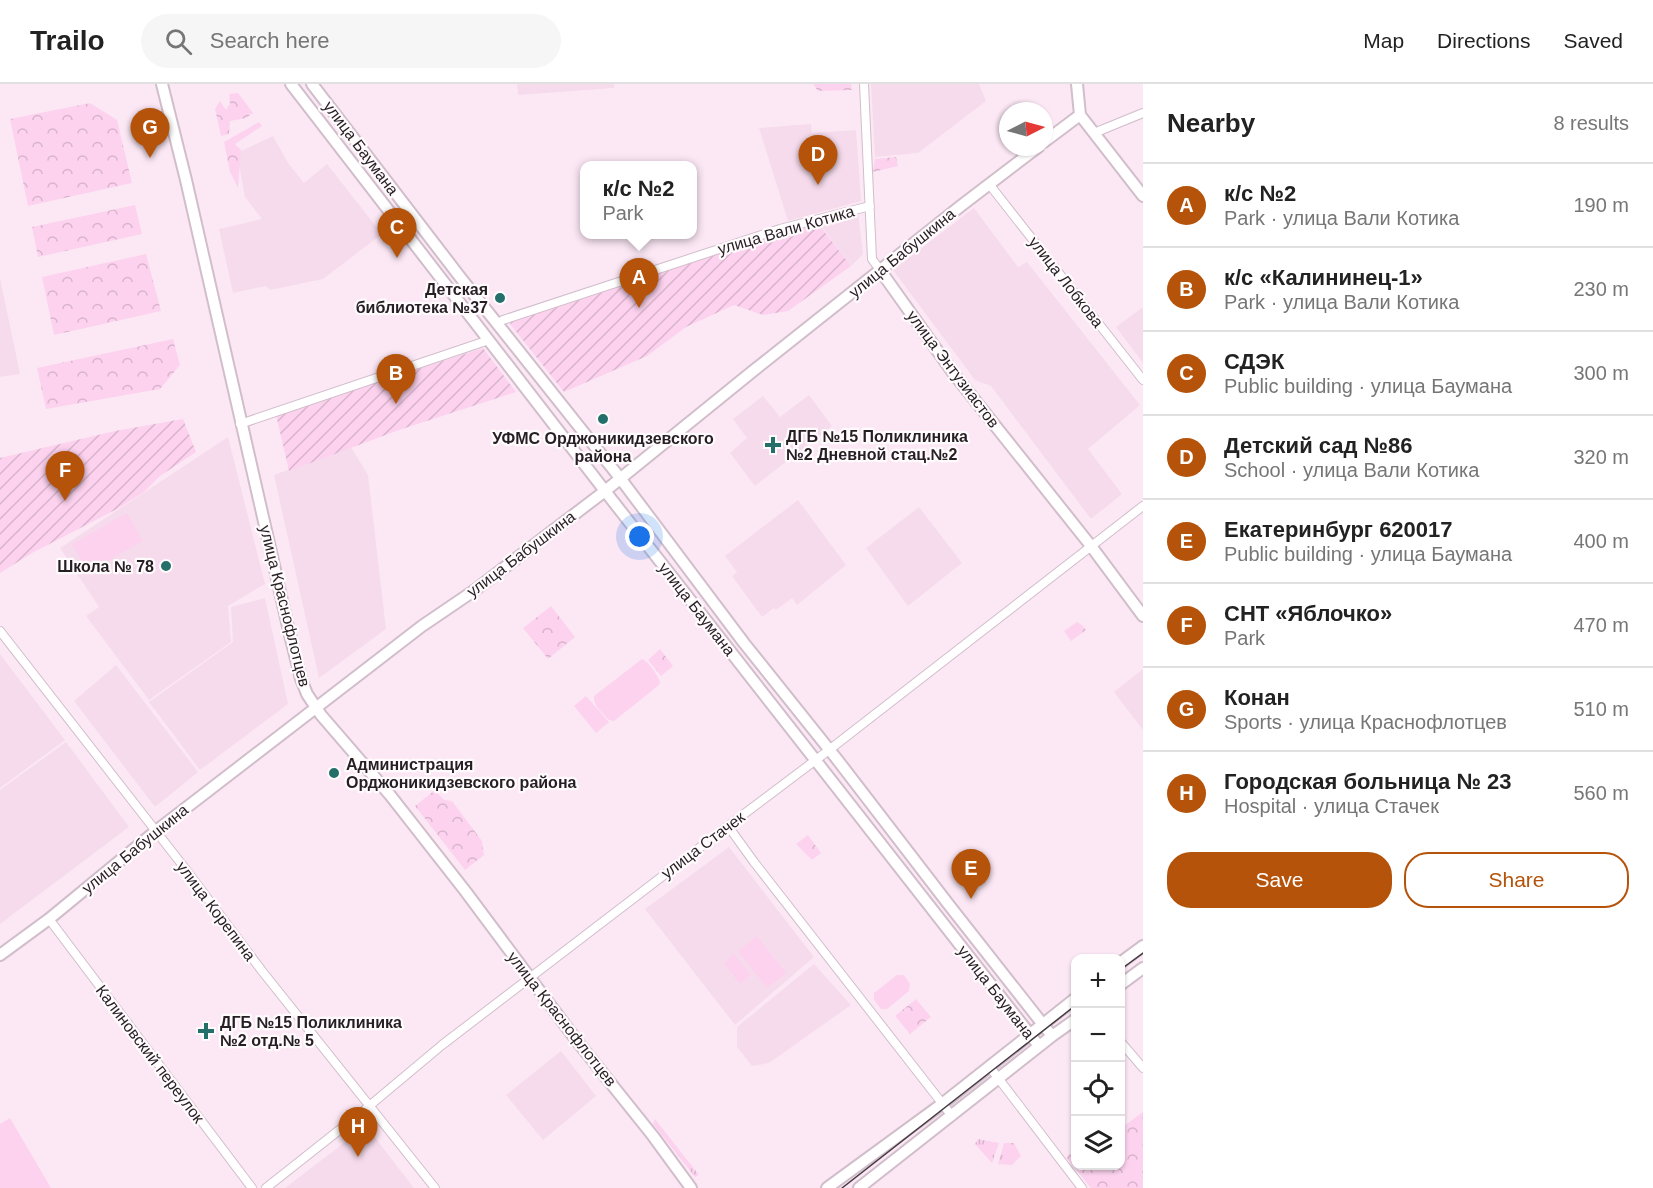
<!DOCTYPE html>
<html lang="en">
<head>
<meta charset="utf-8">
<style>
  body { margin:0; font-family:Arial,sans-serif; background:#f6f6f6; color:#222 }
  .controls { position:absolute; right:18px; bottom:18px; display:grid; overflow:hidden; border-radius:12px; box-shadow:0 2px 4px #0004 }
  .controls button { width:54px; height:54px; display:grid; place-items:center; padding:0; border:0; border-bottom:2px solid #e0e0e0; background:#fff; color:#222; font:30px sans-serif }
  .compass { position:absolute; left:999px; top:18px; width:54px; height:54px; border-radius:50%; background:#fff; box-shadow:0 2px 4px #0004; rotate:84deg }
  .you { position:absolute; left:640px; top:453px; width:21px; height:21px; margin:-15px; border:4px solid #fff; border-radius:50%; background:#1a73e8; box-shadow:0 0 0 9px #1a73e833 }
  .badge { display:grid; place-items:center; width:39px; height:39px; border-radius:50%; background:#b45309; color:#fff; font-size:20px; font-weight:700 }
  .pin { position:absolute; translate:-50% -50px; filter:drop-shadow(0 2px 3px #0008) }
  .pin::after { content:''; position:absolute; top:32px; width:21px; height:18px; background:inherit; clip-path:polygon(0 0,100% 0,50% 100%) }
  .popup { position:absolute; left:580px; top:77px; width:117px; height:78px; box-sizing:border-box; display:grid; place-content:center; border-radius:12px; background:#fff; filter:drop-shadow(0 2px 4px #0005); font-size:20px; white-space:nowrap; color:#767676 }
  .popup b { font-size:22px; color:#222 }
  .popup::after { content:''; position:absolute; left:50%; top:100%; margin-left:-12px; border:12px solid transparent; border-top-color:#fff }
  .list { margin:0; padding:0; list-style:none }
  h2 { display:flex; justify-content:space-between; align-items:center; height:78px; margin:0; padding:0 24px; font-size:26px }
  h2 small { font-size:20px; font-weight:400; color:#767676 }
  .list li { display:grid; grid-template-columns:39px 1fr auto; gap:18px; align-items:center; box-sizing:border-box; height:84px; padding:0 24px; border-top:2px solid #e0e0e0 }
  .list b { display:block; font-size:22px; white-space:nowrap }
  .list p { margin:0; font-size:20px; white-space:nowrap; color:#767676 }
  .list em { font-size:20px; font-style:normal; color:#767676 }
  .actions { display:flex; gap:12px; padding:18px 24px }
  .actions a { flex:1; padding:14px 0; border:2px solid #b45309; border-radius:24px; text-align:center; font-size:21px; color:#b45309 }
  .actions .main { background:#b45309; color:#fff }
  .icon { flex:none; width:33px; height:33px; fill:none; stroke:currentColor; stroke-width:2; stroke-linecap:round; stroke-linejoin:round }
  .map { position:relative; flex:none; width:1143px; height:1104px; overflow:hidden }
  header { display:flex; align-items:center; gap:36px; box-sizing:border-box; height:84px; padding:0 30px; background:#fff; border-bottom:2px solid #e0e0e0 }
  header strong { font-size:28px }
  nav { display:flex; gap:33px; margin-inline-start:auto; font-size:21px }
  .search { width:420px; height:54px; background:#f6f6f6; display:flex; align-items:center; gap:15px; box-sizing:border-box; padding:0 21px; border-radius:33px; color:#767676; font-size:22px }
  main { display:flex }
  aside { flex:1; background:#fff }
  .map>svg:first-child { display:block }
  .built { fill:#f6dbec }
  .grass { fill:url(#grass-tufts) }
  .forest { fill:url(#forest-crowns) }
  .garden { fill:url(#garden-furrows) }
  .pitch { fill:#fcd2ee }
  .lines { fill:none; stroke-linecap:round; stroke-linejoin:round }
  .street-casing { stroke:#d1beca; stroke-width:10 }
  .secondary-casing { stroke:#d1beca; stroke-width:14 }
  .street { stroke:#fff; stroke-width:8 }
  .secondary { stroke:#fff; stroke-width:10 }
  .tram { stroke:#433b41; stroke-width:1.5 }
  .poi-dot { fill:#256f6a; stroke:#fffbfd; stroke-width:2 }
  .labels { text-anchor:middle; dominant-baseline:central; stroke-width:4.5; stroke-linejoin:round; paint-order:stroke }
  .street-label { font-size:16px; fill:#251e23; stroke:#fffbfd }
  .poi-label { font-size:16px; font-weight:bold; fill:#251e23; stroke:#fffbfd; text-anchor:start }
</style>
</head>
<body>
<header>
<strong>Trailo</strong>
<div class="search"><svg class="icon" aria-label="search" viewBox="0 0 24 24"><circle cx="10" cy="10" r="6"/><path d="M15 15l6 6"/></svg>Search here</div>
<nav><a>Map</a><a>Directions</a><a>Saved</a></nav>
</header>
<main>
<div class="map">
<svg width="1143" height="1104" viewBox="0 0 1143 1104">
  <defs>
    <pattern id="grass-tufts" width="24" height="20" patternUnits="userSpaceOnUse" patternTransform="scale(1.5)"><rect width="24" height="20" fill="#fcd2ee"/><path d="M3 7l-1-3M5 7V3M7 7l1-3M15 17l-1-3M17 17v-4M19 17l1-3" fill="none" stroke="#d8b4cc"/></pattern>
    <pattern id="forest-crowns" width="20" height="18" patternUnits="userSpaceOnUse" patternTransform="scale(1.5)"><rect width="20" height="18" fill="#fcd2ee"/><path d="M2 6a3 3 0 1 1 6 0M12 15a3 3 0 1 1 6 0" fill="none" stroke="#d8b4cc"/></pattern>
    <pattern id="garden-furrows" width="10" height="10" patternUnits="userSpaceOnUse" patternTransform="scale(1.5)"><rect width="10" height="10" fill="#fcd2ee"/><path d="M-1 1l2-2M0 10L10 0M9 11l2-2" fill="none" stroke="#d8b4cc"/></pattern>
  </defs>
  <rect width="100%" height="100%" fill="#fce8f5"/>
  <!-- built -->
  <path class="built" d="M517,0H614V4L518,11Z
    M871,0H979L986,17L918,69L875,73Z
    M811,40L812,49L856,46L861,117L788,137L759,44Z
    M273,52L288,79L304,99L327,80L382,150L323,195L270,206L266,202L233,209L219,145L262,135L245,113L237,69Z
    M974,124L1018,183L1027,178L1140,321L1088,365L1122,410L1091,435L991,302L975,296L893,186Z
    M858,128L863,170L851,182L818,138Z
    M0,194L20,290L0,293Z
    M1143,223V279L1116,243Z
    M809,311L832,342L755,402L730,369L747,354L733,335L763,312L780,333Z
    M228,353L265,500L228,522L231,558L149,616L86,532L99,523L60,464Z
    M351,363L368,391L386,545L319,594L274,391Z
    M798,416L846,481L797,521L792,514L776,526L774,524L762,533L732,492L737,488L725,472Z
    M919,423L962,479L908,522L866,464Z
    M265,514L288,620L200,686L149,618L233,558L231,523Z
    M0,570L65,656L0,704Z
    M116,581L198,688L155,723L74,617Z
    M1143,585V646L1114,608Z
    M66,658L129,743L0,840V706Z
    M729,763L814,873L735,941L645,825Z
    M814,880L851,921L769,979L752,982L737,963V943Z
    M561,967L596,1012L543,1056L506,1011Z
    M366,1042L414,1104H285Z"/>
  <!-- grass -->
  <path class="grass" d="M655,1035L699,1091L695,1093L653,1040Z
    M978,1055L999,1059L992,1079L975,1060Z
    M1004,1059H1014L1021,1072L1012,1081L998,1080Z"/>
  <!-- forest -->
  <path class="forest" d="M813,0H851L852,6L818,7Z
    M238,9L253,29L246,34L230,37L229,50L221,52L215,25L220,17L226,26L230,20L229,10Z
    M90,19L117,36L132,99L28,122L10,35Z
    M259,38L262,42L235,60L241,66L238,103L230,88L224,58Z
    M896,73L898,82L873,88L875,75Z
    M135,121L142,150L38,173L32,143Z
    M146,170L161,227L54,251L42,193Z
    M173,255L180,281L160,305L46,325L37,284Z
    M551,522L575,553L548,575L523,544Z
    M1077,538L1082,541L1086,546L1071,557L1064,547Z
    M660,565L673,582L661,592L648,576Z
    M435,706L444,716L452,717L482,757L484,771L465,786L415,722Z
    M808,751L821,769L812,776L796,760Z
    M916,915L931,933L910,950L895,932Z
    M1143,1028V1104H1091L1066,1073L1075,1066L1076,1082H1120L1121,1044Z"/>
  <!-- garden -->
  <path class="garden" d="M817,138L851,182L788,227L763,231L734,221L686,243L647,272L564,308L510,240L512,237Z
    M483,264L516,308L399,346L289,387L276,331Z
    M183,335L196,368L160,392L144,408L117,425L32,469L0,489V374L115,347Z"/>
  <!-- pitch -->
  <path class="pitch" d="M127,429L143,457L88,488L72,460Z
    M642,575C649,578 657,590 660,598L659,601L614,637L609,636C603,629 593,622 594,612Z
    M586,612L609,638L596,649L574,622Z
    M757,852L786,889L767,904L738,867Z
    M734,870L751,891L740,900L724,879Z
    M897,891H904L910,900L909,907L887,925H881L874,916V909Z
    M10,1034L51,1104H0V1040Z"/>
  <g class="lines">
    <defs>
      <path id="street" d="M864,0L872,175L880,186
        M1094,49L1143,29
        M989,100L1143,296
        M497,240L503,236L780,145L870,122
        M240,340L489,256
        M0,547L187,787L262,887L435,1104
        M728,742L754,778L952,1032
        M49,835L252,1104
        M1120,957L1143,984
        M989,982L1082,1104
        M266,1104L362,1028L442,961L728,742L829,666L1143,422"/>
      <path id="secondary" d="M162,0L186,96L289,547L301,595L307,610L321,631L390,711L466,808L577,957L653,1052L691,1104
        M291,0L605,407L1039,962
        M312,0L460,193L620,394L744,559L836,674L949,821L1052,952
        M1077,0L1080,31L1143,112
        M1044,58L1080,31
        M880,186L954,290L1091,462L1143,532
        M0,871L49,835L156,747L422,542L475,506L605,407L753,287L962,121L1038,63
        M1120,879L1143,862
        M1120,901L1143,884
        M827,1104L942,1020L1076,914
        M859,1104L1052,952L1076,935"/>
    </defs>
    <!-- street casing -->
    <use href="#street" class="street-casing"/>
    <!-- secondary casing -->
    <use href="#secondary" class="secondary-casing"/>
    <!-- street -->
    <use href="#street" class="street"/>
    <!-- secondary -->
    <use href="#secondary" class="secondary"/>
    <!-- tram -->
    <path class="tram" d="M1120,886L1143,869
      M842,1104L1076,921"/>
  </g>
  <!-- markers -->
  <g class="poi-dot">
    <circle cx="500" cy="214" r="6"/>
    <circle cx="603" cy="335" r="6"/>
    <path d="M770 352h6v6h6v6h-6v6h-6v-6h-6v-6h6z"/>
    <circle cx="166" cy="482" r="6"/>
    <circle cx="334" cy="689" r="6"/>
    <path d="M203 938h6v6h6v6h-6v6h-6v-6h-6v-6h6z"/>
  </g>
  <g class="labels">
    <!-- street labels -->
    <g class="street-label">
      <text transform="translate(361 64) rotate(53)">улица Баумана</text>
      <text transform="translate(786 146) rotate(-16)">улица Вали Котика</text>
      <text transform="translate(902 169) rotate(-39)">улица Бабушкина</text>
      <text transform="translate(1066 198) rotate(52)">улица Лобкова</text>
      <text transform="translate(953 285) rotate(53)">улица Энтузиастов</text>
      <text transform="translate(521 470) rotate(-37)">улица Бабушкина</text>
      <text transform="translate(285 522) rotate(76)">улица Краснофлотцев</text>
      <text transform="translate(697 525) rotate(52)">улица Баумана</text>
      <text transform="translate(703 761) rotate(-37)">улица Стачек</text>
      <text transform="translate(135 765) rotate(-39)">улица Бабушкина</text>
      <text transform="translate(216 827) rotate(53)">улица Корепина</text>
      <text transform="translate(996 908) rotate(52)">улица Баумана</text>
      <text transform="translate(562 935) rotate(52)">улица Краснофлотцев</text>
      <text transform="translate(150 970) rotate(53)">Калиновский переулок</text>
    </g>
    <!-- poi labels -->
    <g class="poi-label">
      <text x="488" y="205" text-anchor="end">Детская<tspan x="488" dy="18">библиотека №37</tspan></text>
      <text x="786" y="352">ДГБ №15 Поликлиника<tspan x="786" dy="18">№2 Дневной стац.№2</tspan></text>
      <text x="603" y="354" text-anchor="middle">УФМС Орджоникидзевского<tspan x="603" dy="18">района</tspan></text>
      <text x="154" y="482" text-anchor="end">Школа № 78</text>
      <text x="346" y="680">Администрация<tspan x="346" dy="18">Орджоникидзевского района</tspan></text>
      <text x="220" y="938">ДГБ №15 Поликлиника<tspan x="220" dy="18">№2 отд.№ 5</tspan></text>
    </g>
  </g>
</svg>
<div class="controls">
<button>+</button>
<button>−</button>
<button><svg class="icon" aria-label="locate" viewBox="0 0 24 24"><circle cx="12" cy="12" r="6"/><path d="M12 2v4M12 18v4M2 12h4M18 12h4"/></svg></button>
<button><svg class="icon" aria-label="layers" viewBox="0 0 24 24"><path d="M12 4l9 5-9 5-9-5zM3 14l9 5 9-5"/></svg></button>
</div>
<svg class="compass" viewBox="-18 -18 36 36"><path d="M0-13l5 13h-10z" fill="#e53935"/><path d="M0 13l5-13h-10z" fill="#767676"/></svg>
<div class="you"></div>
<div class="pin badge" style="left:639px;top:224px">A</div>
<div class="popup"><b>к/с №2</b>Park</div>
<div class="pin badge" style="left:396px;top:320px">B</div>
<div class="pin badge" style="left:397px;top:174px">C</div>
<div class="pin badge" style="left:818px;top:101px">D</div>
<div class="pin badge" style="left:971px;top:815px">E</div>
<div class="pin badge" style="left:65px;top:417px">F</div>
<div class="pin badge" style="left:150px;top:74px">G</div>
<div class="pin badge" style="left:358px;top:1073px">H</div>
</div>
<aside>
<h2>Nearby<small>8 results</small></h2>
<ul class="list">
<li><span class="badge">A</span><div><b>к/с №2</b><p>Park · улица Вали Котика</p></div><em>190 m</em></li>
<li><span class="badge">B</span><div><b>к/с «Калининец-1»</b><p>Park · улица Вали Котика</p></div><em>230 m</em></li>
<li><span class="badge">C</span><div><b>СДЭК</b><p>Public building · улица Баумана</p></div><em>300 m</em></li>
<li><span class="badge">D</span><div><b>Детский сад №86</b><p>School · улица Вали Котика</p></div><em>320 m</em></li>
<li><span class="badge">E</span><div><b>Екатеринбург 620017</b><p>Public building · улица Баумана</p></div><em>400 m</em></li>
<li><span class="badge">F</span><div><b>СНТ «Яблочко»</b><p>Park</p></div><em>470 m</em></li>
<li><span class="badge">G</span><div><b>Конан</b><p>Sports · улица Краснофлотцев</p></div><em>510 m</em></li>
<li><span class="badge">H</span><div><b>Городская больница № 23</b><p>Hospital · улица Стачек</p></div><em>560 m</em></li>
</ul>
<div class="actions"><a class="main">Save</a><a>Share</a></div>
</aside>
</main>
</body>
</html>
